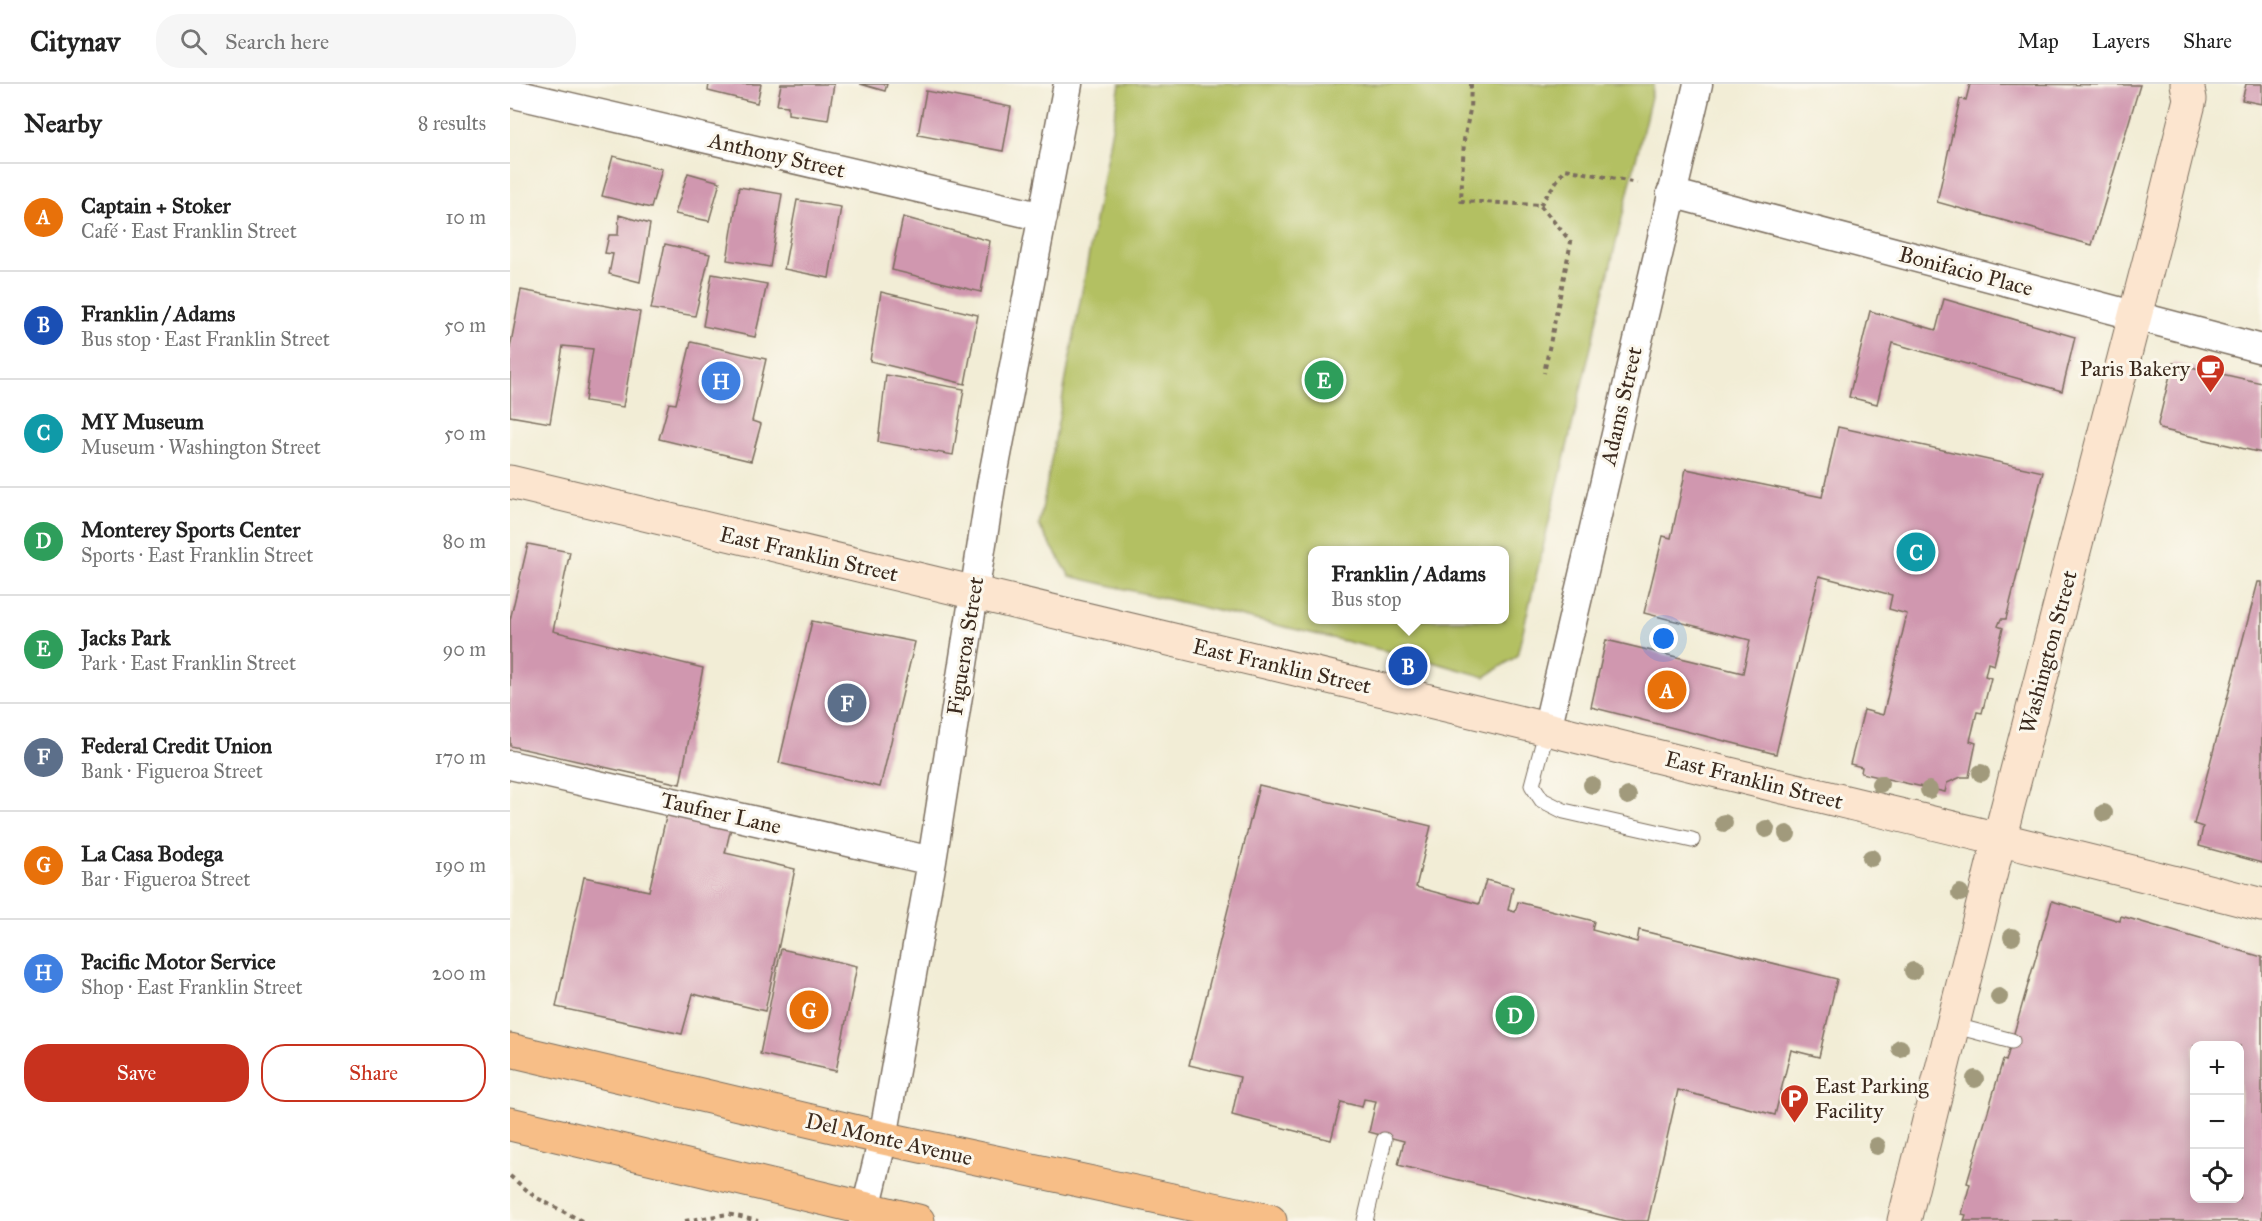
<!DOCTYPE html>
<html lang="en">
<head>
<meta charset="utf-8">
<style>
  body { margin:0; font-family:"IM FELL Great Primer",serif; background:#f6f6f6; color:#222 }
  .controls { position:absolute; right:18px; bottom:18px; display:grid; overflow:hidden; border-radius:12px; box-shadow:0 3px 15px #0003 }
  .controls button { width:54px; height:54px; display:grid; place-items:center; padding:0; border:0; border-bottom:2px solid #e0e0e0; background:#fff; color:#222; font:30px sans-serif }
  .you { position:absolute; left:1154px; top:555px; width:21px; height:21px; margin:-15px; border:4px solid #fff; border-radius:50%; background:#1a73e8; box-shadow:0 0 0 9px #1a73e833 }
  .badge { display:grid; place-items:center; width:39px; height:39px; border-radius:50%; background:#c8321e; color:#fff; font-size:20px; font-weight:700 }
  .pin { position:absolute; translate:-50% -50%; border:3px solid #fff; box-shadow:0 2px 6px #0006 }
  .popup { position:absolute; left:798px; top:462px; width:201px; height:78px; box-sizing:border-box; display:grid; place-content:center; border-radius:12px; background:#fff; filter:drop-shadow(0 2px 4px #0005); font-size:20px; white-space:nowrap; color:#767676 }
  .popup b { font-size:22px; color:#222 }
  .popup::after { content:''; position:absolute; left:50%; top:100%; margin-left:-12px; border:12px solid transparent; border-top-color:#fff }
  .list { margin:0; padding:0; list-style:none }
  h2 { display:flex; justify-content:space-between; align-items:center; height:78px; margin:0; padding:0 24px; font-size:26px }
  h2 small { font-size:20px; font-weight:400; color:#767676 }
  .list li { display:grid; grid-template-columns:39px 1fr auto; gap:18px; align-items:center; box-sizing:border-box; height:108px; padding:0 24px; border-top:2px solid #e0e0e0 }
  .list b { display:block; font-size:22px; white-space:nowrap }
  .list p { margin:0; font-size:20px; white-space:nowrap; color:#767676 }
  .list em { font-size:20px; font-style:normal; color:#767676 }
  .actions { display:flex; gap:12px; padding:18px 24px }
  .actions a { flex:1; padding:14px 0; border:2px solid #c8321e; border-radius:24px; text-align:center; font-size:21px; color:#c8321e }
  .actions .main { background:#c8321e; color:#fff }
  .icon { flex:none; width:33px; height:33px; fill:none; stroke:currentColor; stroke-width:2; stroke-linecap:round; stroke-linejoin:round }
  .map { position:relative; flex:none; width:1752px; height:1137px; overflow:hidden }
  header { display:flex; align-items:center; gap:36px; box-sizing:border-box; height:84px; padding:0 30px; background:#fff; border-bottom:2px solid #e0e0e0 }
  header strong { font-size:28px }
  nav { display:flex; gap:33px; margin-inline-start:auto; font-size:21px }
  .search { width:420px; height:54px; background:#f6f6f6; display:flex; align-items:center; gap:15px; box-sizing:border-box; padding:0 21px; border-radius:24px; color:#767676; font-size:22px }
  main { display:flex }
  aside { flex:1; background:#fff }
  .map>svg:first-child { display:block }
  .green { fill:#b3c062; stroke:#777540; stroke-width:1.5; fill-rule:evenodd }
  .building { fill:#d097af; fill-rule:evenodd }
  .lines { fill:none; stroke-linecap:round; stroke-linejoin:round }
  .lane-casing { stroke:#7b6e5e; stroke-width:17 }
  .street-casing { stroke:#7b6e5e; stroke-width:31 }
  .secondary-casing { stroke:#7b6e5e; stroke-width:35 }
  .primary-casing { stroke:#7b6e5e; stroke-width:35 }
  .path { stroke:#7b6e5e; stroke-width:4; stroke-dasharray:4.5 4.5; stroke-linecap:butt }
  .lane { stroke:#fff; stroke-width:15 }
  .street { stroke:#fff; stroke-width:28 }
  .secondary { stroke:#fce5cf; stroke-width:33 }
  .primary { stroke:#f7be87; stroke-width:33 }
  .tree { fill:#a19a7c }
  .labels { text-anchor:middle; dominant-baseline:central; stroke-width:6; stroke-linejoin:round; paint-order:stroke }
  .street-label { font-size:22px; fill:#3b2a1e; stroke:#fbf7ec }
  .poi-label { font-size:22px; fill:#3b2a1e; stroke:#fbf7ec; text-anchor:end }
</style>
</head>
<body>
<header>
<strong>Citynav</strong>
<div class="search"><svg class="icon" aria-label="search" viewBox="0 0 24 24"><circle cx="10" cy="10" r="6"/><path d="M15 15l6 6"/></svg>Search here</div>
<nav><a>Map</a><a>Layers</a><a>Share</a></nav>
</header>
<main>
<aside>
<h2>Nearby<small>8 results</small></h2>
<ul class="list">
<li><span class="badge" style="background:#e8710a">A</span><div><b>Captain + Stoker</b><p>Café · East Franklin Street</p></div><em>10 m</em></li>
<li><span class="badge" style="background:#1a4fb4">B</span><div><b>Franklin / Adams</b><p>Bus stop · East Franklin Street</p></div><em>50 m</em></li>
<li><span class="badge" style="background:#0f9aa8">C</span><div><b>MY Museum</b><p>Museum · Washington Street</p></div><em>50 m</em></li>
<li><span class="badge" style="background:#2e9e5b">D</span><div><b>Monterey Sports Center</b><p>Sports · East Franklin Street</p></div><em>80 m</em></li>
<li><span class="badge" style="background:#2e9e5b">E</span><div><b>Jacks Park</b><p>Park · East Franklin Street</p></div><em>90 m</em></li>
<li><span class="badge" style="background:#5c6f8a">F</span><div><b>Federal Credit Union</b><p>Bank · Figueroa Street</p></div><em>170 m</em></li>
<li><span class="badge" style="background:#e8710a">G</span><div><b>La Casa Bodega</b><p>Bar · Figueroa Street</p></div><em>190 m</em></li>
<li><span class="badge" style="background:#3f7fe0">H</span><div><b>Pacific Motor Service</b><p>Shop · East Franklin Street</p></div><em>200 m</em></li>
</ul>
<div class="actions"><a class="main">Save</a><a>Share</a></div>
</aside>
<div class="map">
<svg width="1752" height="1137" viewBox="0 0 1752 1137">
  <rect width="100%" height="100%" fill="#fbf7ec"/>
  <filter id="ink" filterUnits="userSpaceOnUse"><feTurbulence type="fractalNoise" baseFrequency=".0167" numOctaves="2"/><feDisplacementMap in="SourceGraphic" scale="12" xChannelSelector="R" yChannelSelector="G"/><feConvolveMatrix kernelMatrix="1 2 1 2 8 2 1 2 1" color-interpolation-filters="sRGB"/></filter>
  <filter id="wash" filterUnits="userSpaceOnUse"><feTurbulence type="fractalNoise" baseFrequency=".008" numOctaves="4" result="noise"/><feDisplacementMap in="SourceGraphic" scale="24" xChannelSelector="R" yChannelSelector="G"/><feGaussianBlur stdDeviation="1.35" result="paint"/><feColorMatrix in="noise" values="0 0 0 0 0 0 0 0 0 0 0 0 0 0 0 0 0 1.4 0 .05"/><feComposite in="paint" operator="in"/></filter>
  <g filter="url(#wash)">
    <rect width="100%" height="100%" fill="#f2edd6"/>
    <!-- green -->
    <path class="green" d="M610,0H1144L1007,572L975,593L923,578L560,492L529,442ZM994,466V536H802V466Z"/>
    <g id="blocks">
      <!-- building -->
      <path class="building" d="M199,0H251L247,19L198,7Z
        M271,0H324L318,36L278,30V22L267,21Z
        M350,0H377L375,7Z
        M1460,0L1630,1L1582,161L1427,118L1450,15L1456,16Z
        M1736,0H1752V20L1732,16Z
        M416,7L501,23L493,67L408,51Z
        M103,72L152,85L141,124L92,112Z
        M178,89L210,98L199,137L165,130Z
        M229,103L272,110L260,183L217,176Z
        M287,116L331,123L319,194L274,185Z
        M109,131L140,140L130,198L99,190L103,170L95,169L99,151H108Z
        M393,133L480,157L471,208L382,186Z
        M155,160L200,170L185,232L141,225Z
        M202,190L257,200L245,253L193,242Z
        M11,206L130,228L113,323L75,317L83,265L53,262L40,339L0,332V264Z
        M371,208L468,231L455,300L360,277Z
        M1434,215L1565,253L1552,307L1382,259L1367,320L1339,313L1360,227L1426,246Z
        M181,258L256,275L242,337L251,340L241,377L149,355L159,319L166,320Z
        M1663,279L1752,299V369L1650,345L1648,340Z
        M376,291L454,305L443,371L368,358Z
        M1328,343L1533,388L1496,535H1491L1488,542L1493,544L1484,581L1478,579L1475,592L1481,594L1472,629L1467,628L1460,657L1466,659L1459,693H1451L1437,699L1435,708L1351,689L1352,683L1340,680L1354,626L1373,631L1397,530L1379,525L1382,511L1309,492L1266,670L1081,623L1096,556L1233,589L1240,556L1134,529L1153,452L1161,454L1176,385L1312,413Z
        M18,460L60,468L43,547L193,584L170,700L0,662V536Z
        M1748,498H1752V779L1689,762L1693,743L1684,740Z
        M302,537L405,558L370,703L269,679Z
        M749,701L921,742L906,803L969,820L976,796L1003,803L998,826L1005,828L1008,818L1084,837L1082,846L1127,858L1129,846L1327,895L1309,973L1281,966L1265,1031L1168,1006L1138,1137H1115L888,1081L894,1057L859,1048L866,1017L854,1015L852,1023L831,1018L821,1056L722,1031L730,993L679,981Z
        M157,729L221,744L215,769L285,785L255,927L183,910L172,950L46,923L74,793L139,807Z
        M1542,817L1610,837L1611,832L1752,873V1137H1454L1456,1131L1452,1130L1460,1100L1457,1099L1493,976L1496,977ZM1684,962H1730V1114H1684Z
        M271,865L347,882L326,987L250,970Z"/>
    </g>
  </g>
  <g filter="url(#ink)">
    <use href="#blocks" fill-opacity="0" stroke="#7b6e5e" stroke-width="1.5"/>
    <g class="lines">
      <defs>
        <path id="lane" d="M1037,645L1022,701L1032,716L1054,727L1182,756
          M1442,941L1502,957
          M855,1137L874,1056"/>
        <path id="street" d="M0,9L533,133
          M1161,109L1752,265
          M1037,645L1188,0
          M0,681L422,777
          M353,1137L373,1054L422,777L481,402L558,0"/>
        <path id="secondary" d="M0,398L1037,645C1275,705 1514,759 1752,821
          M1394,1137L1489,756L1654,120L1680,15L1677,0"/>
        <path id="primary" d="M0,966L373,1054L760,1137
          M0,1040L408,1137"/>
      </defs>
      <!-- lane casing -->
      <use href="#lane" class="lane-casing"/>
      <!-- street casing -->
      <use href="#street" class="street-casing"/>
      <!-- secondary casing -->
      <use href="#secondary" class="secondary-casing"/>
      <!-- primary casing -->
      <use href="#primary" class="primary-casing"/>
      <!-- path -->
      <path class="path" d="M961,0L960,26L954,56L951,117L1030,121L1061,158L1034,289
        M1030,121L1055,85L1127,99
        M0,1092L25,1113L72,1137
        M175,1137L218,1130L248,1137"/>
      <!-- lane -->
      <use href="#lane" class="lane"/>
      <!-- street -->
      <use href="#street" class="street"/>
      <!-- secondary -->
      <use href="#secondary" class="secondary"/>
      <!-- primary -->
      <use href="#primary" class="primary"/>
    </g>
    <!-- trees -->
    <g class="tree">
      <circle cx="1471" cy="689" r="9"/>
      <circle cx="1370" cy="700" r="9"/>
      <circle cx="1082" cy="701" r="9"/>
      <circle cx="1419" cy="706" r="9"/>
      <circle cx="1118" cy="712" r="9"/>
      <circle cx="1594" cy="729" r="9"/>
      <circle cx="1214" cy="739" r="9"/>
      <circle cx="1256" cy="745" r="9"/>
      <circle cx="1277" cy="750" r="9"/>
      <circle cx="1361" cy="774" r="9"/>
      <circle cx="1450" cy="809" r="9"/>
      <circle cx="1502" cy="853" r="9"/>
      <circle cx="1403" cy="887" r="9"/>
      <circle cx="1489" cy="913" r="9"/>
      <circle cx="1390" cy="964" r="9"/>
      <circle cx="1465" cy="995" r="9"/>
      <circle cx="1367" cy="1062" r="9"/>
    </g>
  </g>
  <!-- icons -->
  <defs>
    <symbol id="cafe-pin" viewBox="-11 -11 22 30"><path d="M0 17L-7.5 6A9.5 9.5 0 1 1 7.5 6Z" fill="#c8321e" stroke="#fbf7ec"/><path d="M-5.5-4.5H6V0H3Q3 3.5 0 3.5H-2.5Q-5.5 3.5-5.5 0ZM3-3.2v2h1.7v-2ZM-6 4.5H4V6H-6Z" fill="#fff"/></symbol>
    <symbol id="parking-pin" viewBox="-11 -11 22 30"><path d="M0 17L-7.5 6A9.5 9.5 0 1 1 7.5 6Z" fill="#c8321e" stroke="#fbf7ec"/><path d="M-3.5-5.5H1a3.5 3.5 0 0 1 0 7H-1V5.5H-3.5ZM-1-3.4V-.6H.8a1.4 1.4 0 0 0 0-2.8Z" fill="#fff"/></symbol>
  </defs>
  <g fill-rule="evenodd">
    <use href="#cafe-pin" x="1684" y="268" width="33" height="45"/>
    <use href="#parking-pin" x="1268" y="998" width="33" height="45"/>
  </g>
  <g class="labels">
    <!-- street labels -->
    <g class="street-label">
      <text transform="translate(267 71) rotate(13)">Anthony Street</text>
      <text transform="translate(1456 187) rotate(15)">Bonifacio Place</text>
      <text transform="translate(1111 322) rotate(-77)">Adams Street</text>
      <text transform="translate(299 470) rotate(13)">East Franklin Street</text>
      <text transform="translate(455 562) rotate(-81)">Figueroa Street</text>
      <text transform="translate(1538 568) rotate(-75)">Washington Street</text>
      <text transform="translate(772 582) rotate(13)">East Franklin Street</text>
      <text transform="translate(1244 696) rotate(14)">East Franklin Street</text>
      <text transform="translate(211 729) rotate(13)">Taufner Lane</text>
      <text transform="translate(379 1055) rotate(13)">Del Monte Avenue</text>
    </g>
    <!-- poi labels -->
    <g class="poi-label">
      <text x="1680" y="284">Paris Bakery</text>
      <text x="1305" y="1001" text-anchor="start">East Parking<tspan x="1305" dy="25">Facility</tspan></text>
    </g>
  </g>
</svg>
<div class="controls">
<button>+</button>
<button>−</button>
<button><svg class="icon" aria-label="locate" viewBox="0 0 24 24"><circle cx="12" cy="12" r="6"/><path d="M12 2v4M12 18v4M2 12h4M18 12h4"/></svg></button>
</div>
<div class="you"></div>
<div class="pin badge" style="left:1157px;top:606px;background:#e8710a">A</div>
<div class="pin badge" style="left:898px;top:582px;background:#1a4fb4">B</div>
<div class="popup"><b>Franklin / Adams</b>Bus stop</div>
<div class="pin badge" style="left:1406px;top:468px;background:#0f9aa8">C</div>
<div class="pin badge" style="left:1005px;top:931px;background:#2e9e5b">D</div>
<div class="pin badge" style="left:814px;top:296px;background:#2e9e5b">E</div>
<div class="pin badge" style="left:337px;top:619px;background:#5c6f8a">F</div>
<div class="pin badge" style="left:299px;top:926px;background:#e8710a">G</div>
<div class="pin badge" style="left:211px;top:297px;background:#3f7fe0">H</div>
</div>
</main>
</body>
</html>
